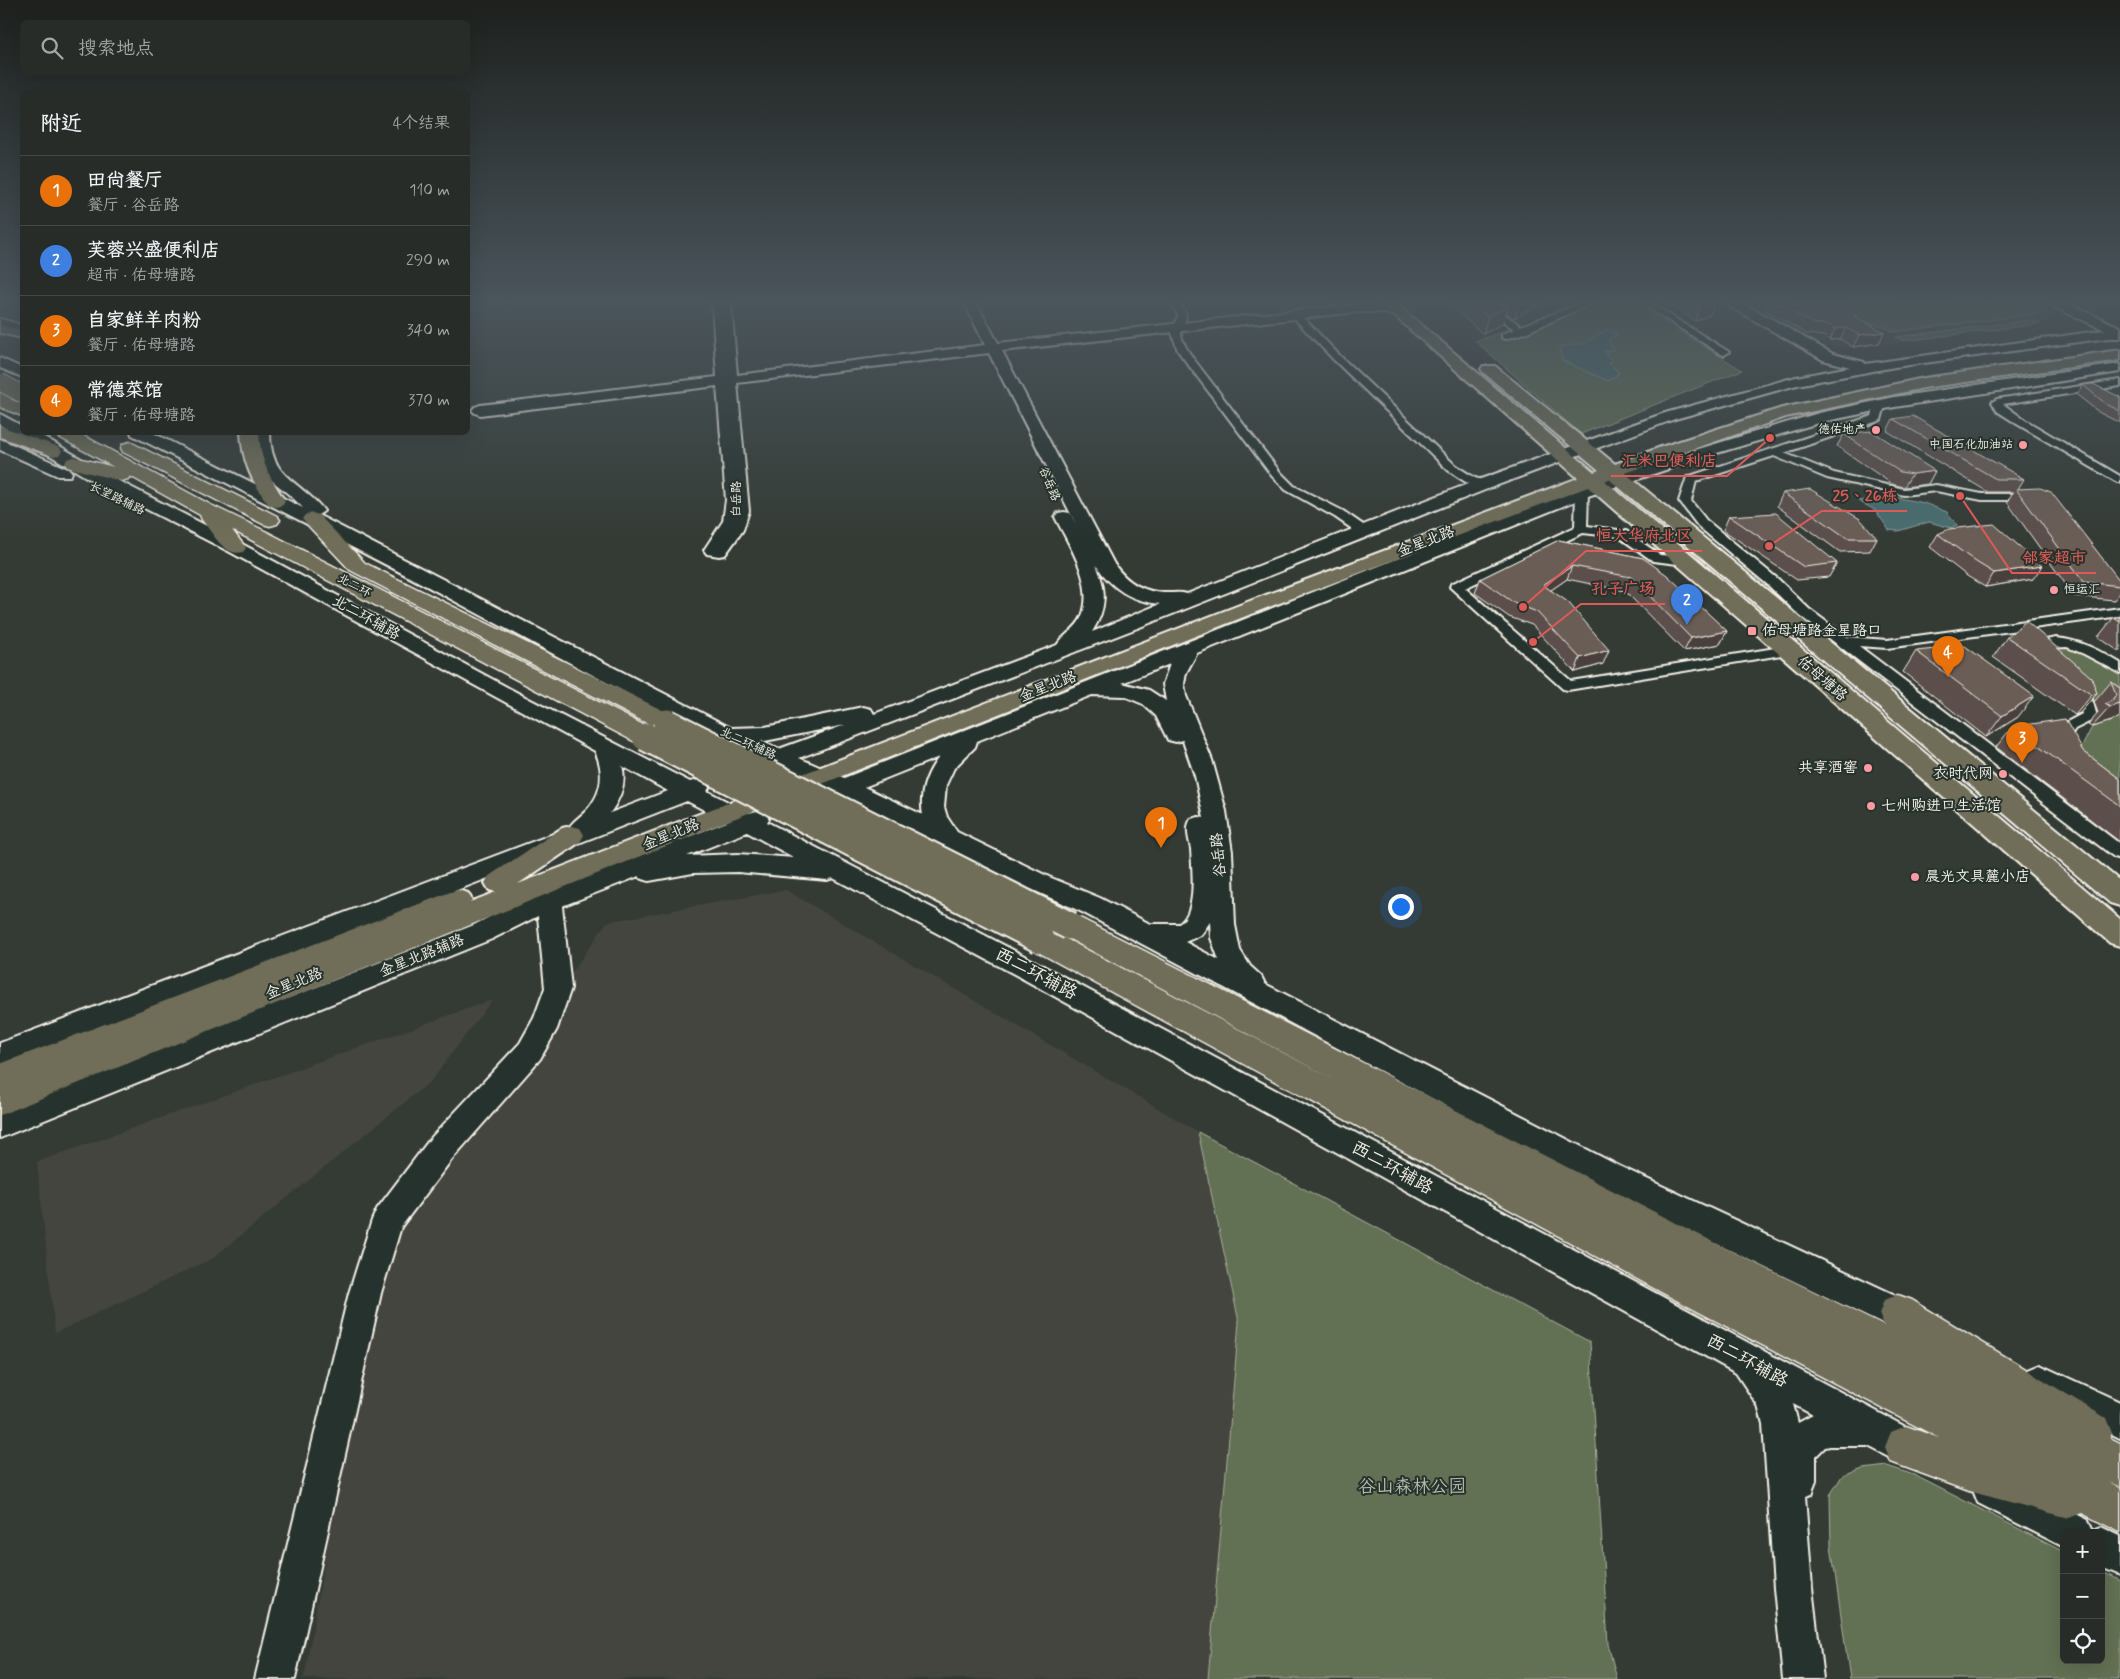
<!DOCTYPE html>
<html lang="zh">
<head>
<meta charset="utf-8">
<style>
  body { margin:0; font-family:Mynerve,"LXGW WenKai TC",sans-serif; background:#2f3430; color:#f1f3f6 }
  .controls { position:absolute; right:15px; bottom:15px; display:grid; overflow:hidden; border-radius:8px; box-shadow:0 5px 20px #0002 }
  .controls button { width:45px; height:45px; display:grid; place-items:center; padding:0; border:0; border-bottom:1px solid #434845; background:#272c28; color:#f1f3f6; font:25px sans-serif }
  .you { position:absolute; left:1400px; top:906px; width:18px; height:18px; margin:-12px; border:4px solid #fff; border-radius:50%; background:#1a73e8; box-shadow:0 0 0 8px #1a73e833 }
  .badge { display:grid; place-items:center; width:32px; height:32px; border-radius:50%; background:#ff9aa2; color:#fff; font-size:16px; font-weight:700 }
  .pin { position:absolute; translate:-50% -41px; filter:drop-shadow(0 1px 2px #0008) }
  .pin::after { content:''; position:absolute; top:26px; width:18px; height:15px; background:inherit; clip-path:polygon(0 0,100% 0,50% 100%) }
  .list { margin:0; padding:0; list-style:none }
  h2 { display:flex; justify-content:space-between; align-items:center; height:65px; margin:0; padding:0 20px; font-size:21px }
  h2 small { font-size:16px; font-weight:400; color:#a4a7a8 }
  .list li { display:grid; grid-template-columns:32px 1fr auto; gap:15px; align-items:center; box-sizing:border-box; height:70px; padding:0 20px; border-top:1px solid #434845 }
  .list b { display:block; font-size:19px; white-space:nowrap }
  .list p { margin:0; font-size:16px; white-space:nowrap; color:#a4a7a8 }
  .list em { font-size:16px; font-style:normal; color:#a4a7a8 }
  .icon { flex:none; width:28px; height:28px; fill:none; stroke:currentColor; stroke-width:2; stroke-linecap:round; stroke-linejoin:round }
  .map { position:relative; flex:none; width:2120px; height:1679px; overflow:hidden }
  .search { position:absolute; background:#272c28; box-shadow:0 5px 20px #0002; left:20px; top:20px; width:450px; height:55px; display:flex; align-items:center; gap:12px; box-sizing:border-box; padding:0 18px; border-radius:8px; color:#a4a7a8; font-size:19px }
  .panel { position:absolute; background:#272c28; box-shadow:0 5px 20px #0002; left:20px; top:90px; width:450px; height:345px; border-radius:8px }
  .map>svg:first-child { display:block }
  .built { fill:#44453f }
  .green { fill:#627052; stroke:#abb09d }
  .water { fill:#4a6e70; stroke:#8ea2a0 }
  .lines { fill:none; stroke-linecap:round; stroke-linejoin:round }
  .street-casing { stroke:#f4f1e8; stroke-width:4 }
  .secondary-casing { stroke:#f4f1e8; stroke-width:4 }
  .primary-casing { stroke:#f4f1e8; stroke-width:4 }
  .highway-casing { stroke:#f4f1e8; stroke-width:3 }
  .street { fill:#26332d; fill-rule:evenodd }
  .secondary { fill:#26332d; fill-rule:evenodd }
  .primary { fill:#706e59; fill-rule:evenodd }
  .highway { fill:#706e59; fill-rule:evenodd }
  .highway-bridge-far1-casing { stroke:#f4f1e8; stroke-width:19; stroke-linecap:butt }
  .highway-bridge-casing { stroke:#f4f1e8; stroke-width:31; stroke-linecap:butt }
  .highway-bridge-far1 { stroke:#706e59; stroke-width:17 }
  .highway-bridge { stroke:#706e59; stroke-width:27 }
  .wall { fill:#5b504b; stroke:#f4f1e8 }
  .shaded-wall { fill:#4a413d; stroke:#f4f1e8 }
  .building { fill:#6a5d57; stroke:#f4f1e8 }
  .poi-dot { fill:#ff9aa2; stroke:#26332d; stroke-width:2 }
  .labels { text-anchor:middle; dominant-baseline:central; stroke-width:4; stroke-linejoin:round; paint-order:stroke }
  .far-poi-label { font-size:12px; fill:#f4f1e8; stroke:#26332d; text-anchor:end }
  .far-street-label { font-size:12px; fill:#f4f1e8; stroke:#26332d }
  .street-label { font-size:15px; fill:#f4f1e8; stroke:#26332d }
  .poi-label { font-size:15px; fill:#f4f1e8; stroke:#26332d; text-anchor:start }
  .near-street-label { font-size:18px; fill:#f4f1e8; stroke:#26332d }
  .near-park-label { font-size:18px; fill:#babdac; stroke:#26332d }
  .leader { fill:none; stroke:#de5a58; stroke-width:2 }
  .callout-dot { fill:#de5a58; stroke:#26332d; stroke-width:2 }
  .callout-label { font-size:16px; text-anchor:middle; font-weight:bold; fill:#de5a58; stroke:#26332d; stroke-width:4; stroke-linejoin:round; paint-order:stroke }
</style>
</head>
<body>
<div class="map">
<svg width="2120" height="1679" viewBox="0 0 2120 1679">
  <rect width="100%" height="100%" fill="#343b35"/>
  <filter id="ink" filterUnits="userSpaceOnUse"><feTurbulence type="fractalNoise" baseFrequency=".02" numOctaves="2"/><feDisplacementMap in="SourceGraphic" scale="10" xChannelSelector="R" yChannelSelector="G"/><feConvolveMatrix kernelMatrix="1 2 1 2 8 2 1 2 1" color-interpolation-filters="sRGB"/></filter>
  <g filter="url(#ink)">
    <!-- built -->
    <path class="built" d="M1744,304H2041L2048,309L2054,317L2049,321L2040,324L1848,349L1807,339Z
      M786,890L1198,1132L1239,1322L1208,1679H304L380,1247L607,922Z
      M492,1000L431,1081L213,1258L55,1333L37,1162Z"/>
    <!-- green -->
    <path class="green" d="M1590,304H1635L1742,370L1581,434L1475,341Z
      M1825,304H2028V309L2039,314L1893,332L1883,326L1868,323Z
      M2032,320L2040,324L1903,341L1896,337Z
      M2069,645L2120,676V798L2072,766L2092,727L2100,707L2050,662L2046,650Z
      M1198,1132L1590,1342L1608,1644L1617,1679H1208L1239,1322Z
      M1887,1466L1914,1475L2064,1552V1660H2101V1571L2120,1581V1679H1850L1831,1545L1830,1495L1842,1476L1863,1469Z"/>
    <!-- water -->
    <path class="water" d="M1608,330L1617,334L1608,340L1614,350L1604,351L1612,361L1609,363L1619,373L1608,381L1563,361L1559,348C1567,344 1579,346 1587,342C1595,338 1600,332 1608,330Z
      M1889,496L1924,503L1947,512L1957,525L1951,528L1929,522L1898,531L1889,530L1875,510L1858,501Z"/>
    <g class="lines">
      <defs>
        <path id="street" d="M1172,304H1180C1193,321 1180,320 1181,334C1182,343 1188,350 1192,357L1280,472L1294,486L1343,511L1369,529L1371,532L1369,535H1361L1335,517L1286,490L1272,476L1178,351L1172,333L1178,315Z
          M1479,304H1489L1521,326L1579,304H1591L1525,333L1505,339L1502,338V334L1514,329Z
          M1642,304H1652L1729,352L1724,355L1721,354Z
          M1296,312L1299,313L1339,355L1456,466L1475,478L1488,482L1490,484L1488,486C1473,490 1460,478 1448,470L1333,359L1293,317L1291,315Z
          M2120,380V386L2003,404L2025,420L2120,476V482H2117L2017,424L1997,411L1992,402L1997,399Z
          M1880,402L1885,405L1881,420L1784,453L1834,473L1904,489L1936,485L1982,494H2030L2036,497L2030,500H1982L1936,491L1904,495L1827,478L1774,456L1696,481L1691,501L1706,520L1778,579L1809,609L1847,637L1887,640L2120,608V616L1887,648L1859,646L2120,844V859L2114,857L1799,615L1768,585L1698,526L1679,501L1687,477L1872,416L1875,405Z
          M1582,489L1588,492L1587,526L1626,531L1660,555L1686,557L1692,561L1686,565L1653,561L1619,537L1583,533L1465,588L1571,681L1788,646L1795,650L1793,653L1568,690L1563,689L1450,587L1451,584L1575,527L1576,492Z
          M2056,638C2081,640 2100,651 2120,663V673L2084,654L2067,647L2048,648L2033,653L2026,649C2033,641 2046,640 2056,638Z
          M2075,683C2091,687 2093,703 2097,716L2095,719L2075,729L2064,746H2054L2052,743L2065,723L2082,714L2076,696L2068,687L2070,684Z"/>
        <path id="secondary" d="M712,304H731L737,375L985,345L965,304H977L998,343L1356,304H1381L1403,310L1405,313L1403,316L1398,317L1380,312H1356L1002,351L1114,564C1127,583 1145,593 1168,593C1174,593 1181,592 1187,594L1478,480L1665,413L1796,377L1850,367L1823,360L1731,307L1730,304H1745L1833,354L1864,362L1865,364L2105,330L2054,307L2053,304H2069L2120,327V338H2108L1895,367L1797,385L1675,419L1490,488L1140,627L799,758L844,778L1576,488L1695,450L1819,413L1895,397L2120,364V372L1895,407L1822,422L1707,456L1588,496L1197,653L1186,673L1184,684L1186,696L1212,760L1226,811L1232,852L1235,925L1240,950L1250,966L1261,976L1265,984L1619,1166L1923,1308L1928,1320L1923,1332L1911,1337L1899,1332L1597,1186L1082,912L1031,889L843,795L802,811L794,809L790,803L794,797L822,786L778,766L741,780L733,777L730,772L733,767L758,757C652,710 551,652 449,598C344,542 238,489 132,435L131,432H151L303,508C277,479 253,479 254,432H270C270,477 295,478 321,507L324,511L318,515L731,728L765,727L863,707L871,709L874,714L1057,645C1064,634 1077,629 1082,616C1095,583 1069,545 1055,517L1058,513L1064,512L1070,513L1076,524L989,353L737,383L749,511L743,530L725,555L719,556L707,554L704,550L723,521L726,500L717,386L480,415L475,413L472,410L475,407L480,405L717,377ZM1096,565C1112,589 1131,601 1160,604L1092,632C1107,608 1107,590 1096,565ZM1170,664L1163,684L1166,701L1149,690L1122,683ZM1092,695L1124,696L1143,704L1156,716L1168,740L1176,742L1183,740L1184,744L1195,776L1204,818L1199,817L1191,819C1185,828 1189,839 1191,849C1192,869 1198,912 1179,924H1150L1100,898L1049,877L957,832L947,817L944,807L946,785L954,768L975,747L977,741ZM845,725L779,749L760,741H765ZM939,757C926,774 919,794 923,815L864,787ZM1210,922L1211,938L1219,960L1185,942L1201,935Z
          M0,319L22,325V333L0,327Z
          M0,358L22,368V377L0,368Z
          M0,414L22,426V432H36L113,478L242,544L529,699L690,782L698,780L706,782L709,788L707,791L749,813L757,811L765,813L769,819L767,822L1034,961L1930,1440L1935,1453L1930,1466L1917,1471L1868,1446H1830L1825,1447L1816,1456V1481L1811,1494L1805,1496L1812,1588L1823,1679H1783L1774,1588L1763,1424L1758,1406L1736,1373L1016,975L833,878L827,880L738,872L693,873L649,881L640,878L639,876L562,906L571,988L557,1029L540,1059L452,1159L401,1227L381,1293L295,1679H255L349,1293L372,1220L377,1209L430,1139L520,1043L534,1018L545,988L538,916L492,939L0,1138V1112L474,925L511,906L727,822L687,801L0,1067V1043L569,828C573,821 580,817 586,811C602,794 605,773 595,751L230,552L101,486L0,425ZM622,766L668,791L610,813C620,799 627,783 622,766ZM747,832L795,858L738,854L687,856ZM1793,1404L1813,1415L1798,1423Z
          M0,439L70,470L72,473L70,476H58L0,450Z
          M2040,1365L2120,1402V1438L2028,1394L2023,1382L2028,1370Z
          M1991,1472L2088,1520L2093,1530L2101,1527L2120,1536V1575L2101,1567V1533H2064V1547L1978,1503L1973,1490L1978,1477Z"/>
        <path id="primary" d="M1381,304H1397L1594,472L1599,470L1483,372L1481,369L1483,366H1495L1615,464L1661,447L1782,408L1924,378L2120,350V360L1924,388L1786,417L1625,473L2120,881V906L2110,903L1609,479L1605,481L2120,919V946L2110,943L1588,487L1269,607L708,829L0,1115V1064L448,893L458,890L468,893L472,900L470,902L496,892L489,890L485,883L489,876L562,828L571,826L580,828L584,835L580,842L518,884L1255,599L1578,478Z
          M0,325L22,330V338L0,333Z
          M22,386V396L0,403V393Z
          M0,426L59,447L62,451L59,455L53,456L0,437Z
          M241,432H259C260,461 270,478 285,501L283,505L276,507L269,505C252,482 242,461 241,432Z"/>
        <path id="highway" d="M0,395L22,404V416L0,407Z
          M54,432H77L211,505L267,532L655,731L659,737L655,743L646,745L637,743L232,530L246,548L243,552C224,557 213,533 202,520L200,515L130,476L128,479L121,481L67,467L65,463L67,459L74,457L114,467L57,436Z
          M130,442L277,516L280,520L277,524L270,526L263,524L123,452L121,448L123,444Z
          M312,513L319,515L365,563L676,717L679,723L676,729L667,731L658,729L350,570L302,519L305,515Z
          M1070,915L1080,918L1725,1248L1884,1326L1879,1314L1884,1300L1898,1295L1912,1300L2106,1418L2112,1433L2110,1438L2120,1443V1486L2109,1482L2120,1487V1532L2082,1513L2069,1518L1969,1491L1891,1462L1885,1447L1891,1432L1906,1426L1939,1438L1663,1293L1029,947L1025,939L1029,931L1040,927L1051,931L1335,1080L1060,934L1055,926L1060,918Z"/>
      </defs>
      <!-- street casing -->
      <use href="#street" class="street-casing"/>
      <!-- secondary casing -->
      <use href="#secondary" class="secondary-casing"/>
      <!-- primary casing -->
      <use href="#primary" class="primary-casing"/>
      <!-- highway casing -->
      <use href="#highway" class="highway-casing"/>
      <!-- street -->
      <use href="#street" class="street"/>
      <!-- secondary -->
      <use href="#secondary" class="secondary"/>
      <!-- primary -->
      <use href="#primary" class="primary"/>
      <!-- highway -->
      <use href="#highway" class="highway"/>
      <defs>
        <path id="highway-bridge-far1" d="M0,382L22,394"/>
        <path id="highway-bridge" d="M667,723L1070,926
          M646,737L1040,939"/>
      </defs>
      <!-- highway-bridge-far1 casing -->
      <use href="#highway-bridge-far1" class="highway-bridge-far1-casing"/>
      <!-- highway-bridge casing -->
      <use href="#highway-bridge" class="highway-bridge-casing"/>
      <!-- highway-bridge-far1 -->
      <use href="#highway-bridge-far1" class="highway-bridge-far1"/>
      <!-- highway-bridge -->
      <use href="#highway-bridge" class="highway-bridge"/>
    </g>
    <!-- wall -->
    <path class="wall" d="M1448,304H1540L1515,318L1506,313L1503,323L1483,334Z
      M1670,304H1714L1710,315L1695,321Z
      M1767,304H1835L1857,318L1884,332L1879,343L1853,347L1840,339L1830,340L1823,336L1807,334L1765,310Z
      M2083,385L2120,397V423L2100,413L2077,395Z
      M1893,419L2024,479L2018,489L2120,581V593L2114,600L2074,596L2007,502L2013,492H1988L1887,431Z
      M1844,434L1935,471L1928,484L1904,487L1892,484L1837,446Z
      M1783,493L1877,538L1870,551L1840,552L1777,506Z
      M1729,516L1837,563L1829,577L1797,580L1723,530Z
      M1938,534L2033,579L1985,587L1967,576L1930,547Z
      M1559,540L1643,558L1727,631L1720,644L1684,651L1625,591L1567,579L1551,590L1603,664L1575,672L1532,625L1509,617L1475,593L1480,579Z
      M2114,617H2120V652L2098,637Z
      M2007,637L2097,693L2080,713L2075,715L1993,657Z
      M1916,651L2018,717L1986,737L1903,672Z
      M2111,682L2120,688V717L2118,719L2092,727L2088,725L2098,713L2094,702Z
      M2012,727L2083,751L2120,779V842L1996,747Z"/>
    <!-- shaded-wall -->
    <path class="shaded-wall" d="M1519,304H1540L1515,318Z
      M1701,304H1714L1710,315L1695,321Z
      M1508,306L1503,323L1483,334L1488,317Z
      M1846,328L1840,339L1830,340L1835,329Z
      M1884,332L1879,343L1853,347L1859,335Z
      M1935,471L1928,484L1904,487L1912,474Z
      M1572,566L1567,579L1538,599L1543,585Z
      M2042,566L2033,579L1985,587L1994,573Z
      M1727,631L1720,644L1684,651L1691,638Z
      M1609,650L1603,664L1575,672L1580,658Z
      M2097,693L2080,713L2075,715L2092,695Z
      M2034,696L2018,717L1986,737L2002,716Z
      M2120,704V717L2118,719L2092,727L2110,707Z"/>
    <!-- building -->
    <path class="building" d="M1472,304H1504L1508,306L1488,317Z
      M1778,304H1835L1858,315L1854,316L1884,332L1859,335L1846,328L1835,329L1829,325L1812,323Z
      M2093,384L2120,397V411L2106,404L2083,385Z
      M1913,416L2024,479H1996L1893,419Z
      M1872,431L1935,471L1912,474L1900,472L1844,434Z
      M2040,488L2051,492L2120,581V586L2084,582L2016,489Z
      M1810,489L1860,519L1877,538H1847L1783,493Z
      M1776,513L1837,563L1804,567L1729,516Z
      M1994,524L2042,566L1994,573L1976,562L1938,534L1949,529Z
      M1559,540L1643,558L1667,575L1727,631L1691,638L1631,577L1572,566L1543,585L1568,602L1609,650L1580,658L1537,612L1514,603L1480,579Z
      M2114,617H2120V621Z
      M2026,621L2091,677L2097,693L2092,695L2007,637Z
      M1965,646L2034,696L2002,716L1916,651Z
      M2111,682L2120,688V704L2110,707L2105,704L2113,700L2116,695Z
      M2065,719L2083,751L2120,779V806L2012,727Z"/>
  </g>
  <!-- sky -->
  <linearGradient id="sky" x2="0" y2="1"><stop stop-color="#1d201d"/><stop offset="0.56" stop-color="#4a555c"/><stop offset="1" stop-color="#4a555c" stop-opacity="0"/></linearGradient>
  <rect width="2120" height="539" fill="url(#sky)"/>
  <!-- markers -->
  <g class="poi-dot">
    <circle cx="1876" cy="430" r="5"/>
    <circle cx="2023" cy="445" r="5"/>
    <circle cx="2054" cy="590" r="5"/>
    <rect x="1747" y="626" width="10" height="10" rx="2.5"/>
    <circle cx="1868" cy="768" r="5"/>
    <circle cx="2003" cy="774" r="5"/>
    <circle cx="1871" cy="806" r="5"/>
    <circle cx="1915" cy="877" r="5"/>
  </g>
  <g class="labels">
    <!-- far-poi labels -->
    <g class="far-poi-label">
      <text x="1866" y="430">德佑地产</text>
      <text x="2013" y="445">中国石化加油站</text>
      <text x="2064" y="590" text-anchor="start">恒运汇</text>
    </g>
    <!-- far-street labels -->
    <g class="far-street-label">
      <text transform="translate(1049 484) rotate(67)">谷岳路</text>
      <text transform="translate(117 499) rotate(26)">长望路辅路</text>
      <text transform="translate(737 499) rotate(-90)">白岳路</text>
      <text transform="translate(354 586) rotate(28)">北二环</text>
      <text transform="translate(748 744) rotate(25)">北二环辅路</text>
    </g>
    <!-- street labels -->
    <g class="street-label">
      <text transform="translate(1426 542) rotate(-21)">金星北路</text>
      <text transform="translate(366 618) rotate(29)">北二环辅路</text>
      <text transform="translate(1822 679) rotate(41)">佑母塘路</text>
      <text transform="translate(1048 687) rotate(-21)">金星北路</text>
      <text transform="translate(671 835) rotate(-22)">金星北路</text>
      <text transform="translate(1219 855) rotate(-95)">谷岳路</text>
      <text transform="translate(422 956) rotate(-22)">金星北路辅路</text>
      <text transform="translate(294 984) rotate(-22)">金星北路</text>
    </g>
    <!-- poi labels -->
    <g class="poi-label">
      <text x="1762" y="631">佑母塘路金星路口</text>
      <text x="1858" y="768" text-anchor="end">共享酒窖</text>
      <text x="1993" y="774" text-anchor="end">衣时代网</text>
      <text x="1881" y="806">七州购进口生活馆</text>
      <text x="1925" y="877">晨光文具麓小店</text>
    </g>
    <!-- near-street labels -->
    <g class="near-street-label">
      <text transform="translate(1036 974) rotate(28)">西二环辅路</text>
      <text transform="translate(1392 1168) rotate(29)">西二环辅路</text>
      <text transform="translate(1747 1361) rotate(29)">西二环辅路</text>
    </g>
    <!-- near-park labels -->
    <g class="near-park-label">
      <text x="1412" y="1487">谷山森林公园</text>
    </g>
  </g>
  <!-- callouts -->
  <path class="leader" d="M1770 438L1727 476H1611M1769 546L1822 511H1907M1523 607L1586 551H1702M1960 496L2012 573H2096M1533 642L1581 604H1665"/>
  <g class="callout-dot">
    <circle cx="1770" cy="438" r="5"/>
    <circle cx="1769" cy="546" r="5"/>
    <circle cx="1523" cy="607" r="5"/>
    <circle cx="1960" cy="496" r="5"/>
    <circle cx="1533" cy="642" r="5"/>
  </g>
  <g class="callout-label">
    <text x="1669" y="466">汇米巴便利店</text>
    <text x="1865" y="501">25、26栋</text>
    <text x="1644" y="541">恒大华府北区</text>
    <text x="2054" y="563">邻家超市</text>
    <text x="1623" y="594">孔子广场</text>
  </g>
</svg>
<div class="controls">
<button>+</button>
<button>−</button>
<button><svg class="icon" aria-label="locate" viewBox="0 0 24 24"><circle cx="12" cy="12" r="6"/><path d="M12 2v4M12 18v4M2 12h4M18 12h4"/></svg></button>
</div>
<div class="you"></div>
<div class="pin badge" style="left:1161px;top:848px;background:#e8710a">1</div>
<div class="pin badge" style="left:1687px;top:625px;background:#3f7fe0">2</div>
<div class="pin badge" style="left:2022px;top:763px;background:#e8710a">3</div>
<div class="pin badge" style="left:1948px;top:677px;background:#e8710a">4</div>
<div class="search"><svg class="icon" aria-label="search" viewBox="0 0 24 24"><circle cx="10" cy="10" r="6"/><path d="M15 15l6 6"/></svg>搜索地点</div>
<section class="panel">
<h2>附近<small>4个结果</small></h2>
<ul class="list">
<li><span class="badge" style="background:#e8710a">1</span><div><b>田尚餐厅</b><p>餐厅 · 谷岳路</p></div><em>110 m</em></li>
<li><span class="badge" style="background:#3f7fe0">2</span><div><b>芙蓉兴盛便利店</b><p>超市 · 佑母塘路</p></div><em>290 m</em></li>
<li><span class="badge" style="background:#e8710a">3</span><div><b>自家鲜羊肉粉</b><p>餐厅 · 佑母塘路</p></div><em>340 m</em></li>
<li><span class="badge" style="background:#e8710a">4</span><div><b>常德菜馆</b><p>餐厅 · 佑母塘路</p></div><em>370 m</em></li>
</ul>
</section>
</div>
</body>
</html>
